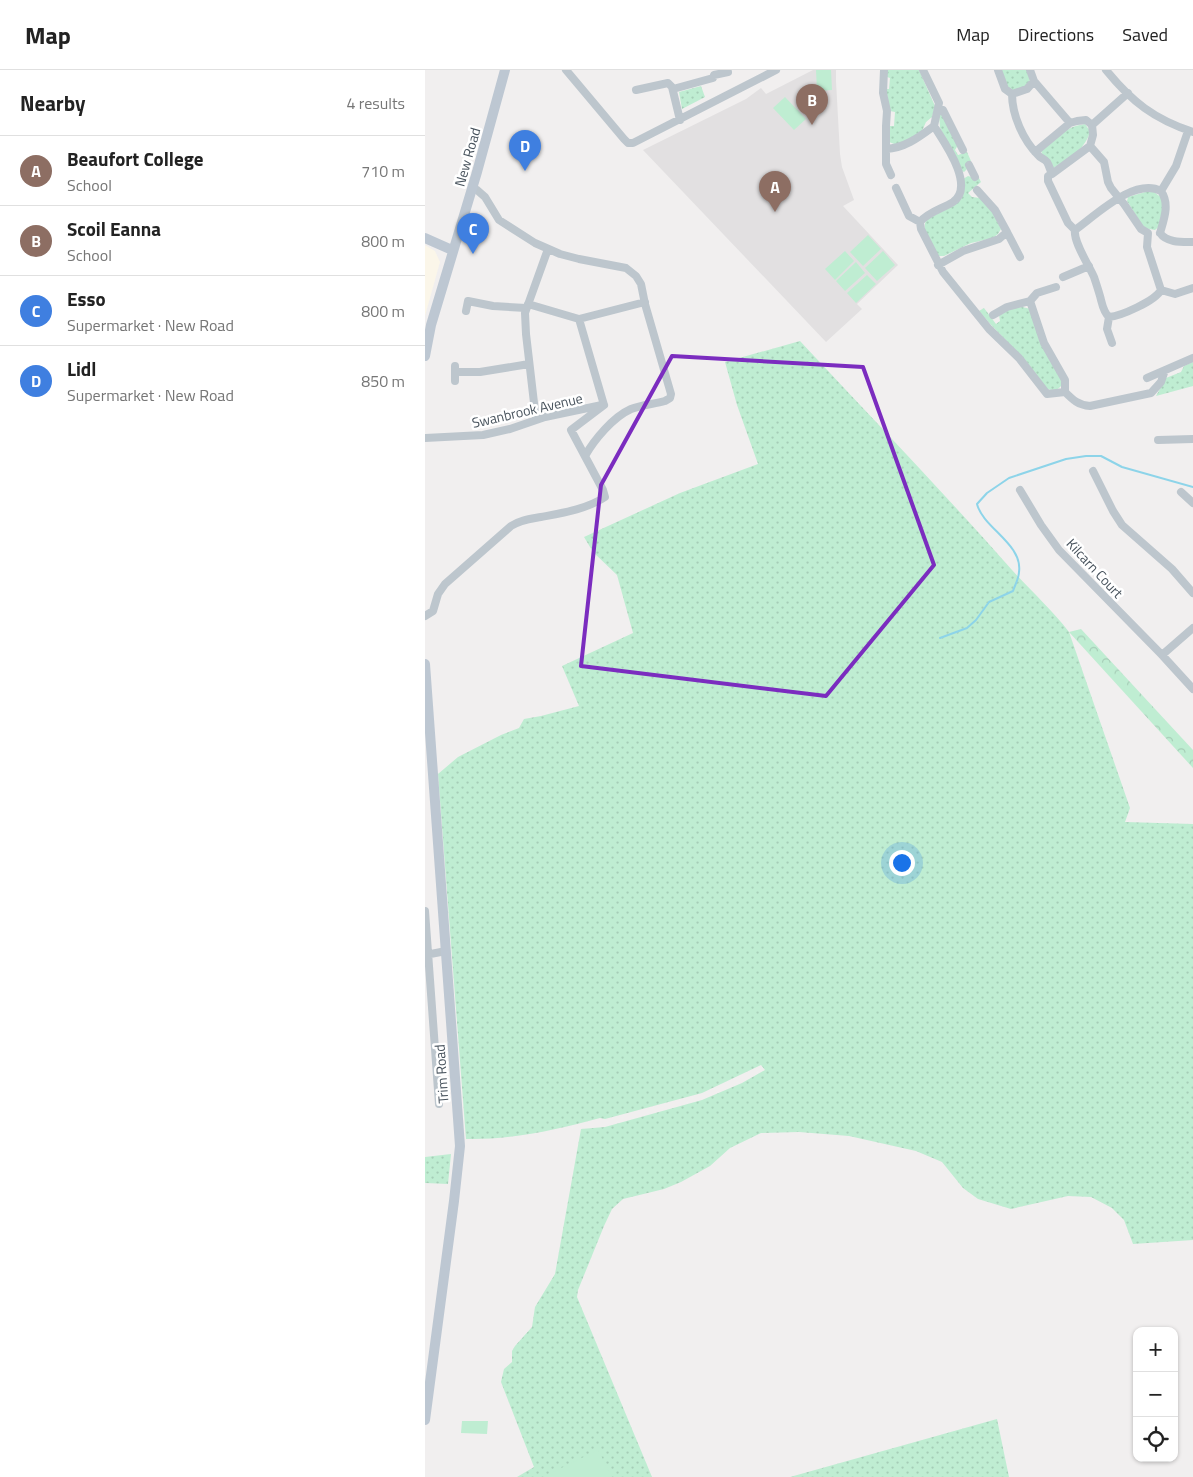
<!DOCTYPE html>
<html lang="en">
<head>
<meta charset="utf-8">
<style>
  body { margin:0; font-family:"Titillium Web",sans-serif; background:#f6f6f6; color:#222 }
  .controls { position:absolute; right:15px; bottom:15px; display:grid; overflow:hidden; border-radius:10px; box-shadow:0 1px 4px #0004 }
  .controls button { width:45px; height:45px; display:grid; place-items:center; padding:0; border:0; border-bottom:1px solid #e0e0e0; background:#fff; color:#222; font:25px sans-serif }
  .you { position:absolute; left:476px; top:792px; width:18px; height:18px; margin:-12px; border:4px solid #fff; border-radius:50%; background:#1a73e8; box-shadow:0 0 0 8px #1a73e833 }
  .badge { display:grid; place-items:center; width:32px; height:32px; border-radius:50%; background:#1f6ddb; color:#fff; font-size:16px; font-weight:700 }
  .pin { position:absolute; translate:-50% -41px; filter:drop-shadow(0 1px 2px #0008) }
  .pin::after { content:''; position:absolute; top:26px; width:18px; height:15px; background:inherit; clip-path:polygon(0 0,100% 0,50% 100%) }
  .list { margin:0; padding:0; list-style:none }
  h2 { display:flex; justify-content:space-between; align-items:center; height:65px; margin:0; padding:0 20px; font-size:21px }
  h2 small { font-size:16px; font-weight:400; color:#767676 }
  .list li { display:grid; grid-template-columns:32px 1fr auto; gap:15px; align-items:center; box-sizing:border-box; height:70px; padding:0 20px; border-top:1px solid #e0e0e0 }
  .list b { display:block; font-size:19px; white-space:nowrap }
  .list p { margin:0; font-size:16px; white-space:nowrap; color:#767676 }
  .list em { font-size:16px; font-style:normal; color:#767676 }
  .icon { flex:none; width:28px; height:28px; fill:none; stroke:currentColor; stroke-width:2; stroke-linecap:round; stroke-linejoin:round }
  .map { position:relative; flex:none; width:768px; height:1407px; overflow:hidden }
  header { display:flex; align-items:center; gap:30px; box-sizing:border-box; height:70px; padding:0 25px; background:#fff; border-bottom:1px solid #e0e0e0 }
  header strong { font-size:24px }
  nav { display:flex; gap:28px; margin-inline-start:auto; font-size:18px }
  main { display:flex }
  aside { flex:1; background:#fff }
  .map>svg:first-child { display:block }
  .commercial { fill:#fbf6e9 }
  .education { fill:#e2e0e1 }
  .grass { fill:url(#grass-dots) }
  .forest { fill:url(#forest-crowns) }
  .pitch { fill:#bfedd2 }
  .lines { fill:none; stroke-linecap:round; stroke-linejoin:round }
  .stream { stroke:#8dd4e9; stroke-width:2 }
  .street { stroke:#bdc6cd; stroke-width:8 }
  .secondary { stroke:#bdc7d2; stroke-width:10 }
  .marked { fill:none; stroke:#7b2cbf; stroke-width:4; stroke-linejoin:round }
  .labels { text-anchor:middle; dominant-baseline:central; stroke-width:5; stroke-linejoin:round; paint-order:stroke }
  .street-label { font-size:14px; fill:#47525c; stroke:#fff }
</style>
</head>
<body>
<header>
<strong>Map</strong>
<nav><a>Map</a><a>Directions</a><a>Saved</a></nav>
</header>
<main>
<aside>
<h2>Nearby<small>4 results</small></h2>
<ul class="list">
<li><span class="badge" style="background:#8d6e63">A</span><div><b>Beaufort College</b><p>School</p></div><em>710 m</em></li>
<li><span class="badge" style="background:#8d6e63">B</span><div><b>Scoil Eanna</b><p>School</p></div><em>800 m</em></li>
<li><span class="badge" style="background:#3f7fe0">C</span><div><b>Esso</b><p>Supermarket · New Road</p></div><em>800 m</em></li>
<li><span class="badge" style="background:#3f7fe0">D</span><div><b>Lidl</b><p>Supermarket · New Road</p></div><em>850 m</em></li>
</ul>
</aside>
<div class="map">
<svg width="768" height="1407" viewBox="0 0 768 1407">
  <defs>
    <pattern id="grass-dots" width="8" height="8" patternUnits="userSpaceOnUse" patternTransform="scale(1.25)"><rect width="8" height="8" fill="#bfedd2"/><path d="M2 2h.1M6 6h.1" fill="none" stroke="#a6cdb7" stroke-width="1.8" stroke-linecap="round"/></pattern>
    <pattern id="forest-crowns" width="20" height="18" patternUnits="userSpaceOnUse" patternTransform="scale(1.25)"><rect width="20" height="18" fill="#bfedd2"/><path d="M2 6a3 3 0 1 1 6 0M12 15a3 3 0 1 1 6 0" fill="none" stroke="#a6cdb7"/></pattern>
  </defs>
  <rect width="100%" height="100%" fill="#f1efef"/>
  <!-- commercial -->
  <path class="commercial" d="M0,175L10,181L15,192L0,246Z"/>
  <!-- education -->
  <path class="education" d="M388,0H411V11L415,84L417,97L429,130L418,136L473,195L432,234L437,239L401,272L218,80L321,29L336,18L341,24Z"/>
  <!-- grass -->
  <path class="grass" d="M462,0H494L510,36L507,47L501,52L497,61L492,65L472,75L464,72V56H469L470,42L465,41L461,19H464L465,8L462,7Z
    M576,0H602L605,11L602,15L589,22L584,19Z
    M276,16L280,27L257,39L254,22Z
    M516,43L533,75L530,80L533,85L542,82L546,91L541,94L542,99L539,102L537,101L515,58L514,44Z
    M660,54L665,61C662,77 643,91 628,98L618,86L616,81C633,69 638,57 660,54Z
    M543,106L546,107L553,106L556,112L543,123L547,127L555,128L567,140L576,159L573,164L568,168L546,173L519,186H514C507,175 496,163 501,150L527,136L538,109Z
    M720,122H729L737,128C739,138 739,154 730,160L719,158L702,131L703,127Z
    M597,237L606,239L638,312C635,320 630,321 622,319L601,291L567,256L554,241L559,238L571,254L575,251L574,245L584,239Z
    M375,271C446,347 518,422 587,500C606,521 627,540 644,562L705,738L700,752L768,754V1170L708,1174L699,1150L687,1138L666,1127L643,1126L586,1139L553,1129L538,1118L517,1092L491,1081L424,1066L374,1062L336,1063L305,1078L285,1096L256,1112L239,1119L198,1129L187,1139L179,1156L153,1220L152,1227L227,1407H92L109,1397L76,1312L79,1299L87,1292V1281L90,1276L107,1257L110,1237L130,1204L156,1059L180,1057L277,1030L317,1013L340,1000L336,995L277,1023L180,1049L175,1048C131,1060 87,1070 41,1069L13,704L33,687L76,665L94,658L99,649L116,646L154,636L137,596L208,563L192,505L168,482L159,467L255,423L333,394L312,335L300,292Z
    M768,292V316L731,326L741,308L756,302L759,296Z
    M26,1084L23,1114L0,1113V1087Z
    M572,1349L584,1407H365Z"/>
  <!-- forest -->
  <path class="forest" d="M656,559L768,680V698L644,562Z"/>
  <!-- pitch -->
  <path class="pitch" d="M391,0H406L407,20L392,21Z
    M360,27L381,49L369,60L348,38Z
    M443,165L456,179L438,196L425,182Z
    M420,181L429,191L410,210L400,199Z
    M458,181L470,195L452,211L440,198Z
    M431,192L440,203L420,221L411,211Z
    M442,205L451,214L431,233L422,223Z
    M37,1351H63L62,1364L36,1363Z
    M173,1380L187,1407H118Z"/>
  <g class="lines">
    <!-- stream -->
    <path class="stream" d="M515,568L542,558L551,550L564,532L588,521C590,515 594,508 594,502C598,474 558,458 552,434L562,423L584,408L641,389L661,386H676L697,397L768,417"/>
    <!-- street -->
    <path class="street" d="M141,0L199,69L203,73H208L351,0
      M459,0L458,23L462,41L461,56V94L466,105
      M498,0L514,33L509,56
      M573,0L580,19L587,24L602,19L609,11
      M605,0L609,11L645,53
      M681,0C707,32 729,49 768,62
      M248,19L288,8L289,5L303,2
      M211,20L243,13L247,17L255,50
      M587,24C587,45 598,70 613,85C615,88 620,89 622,92C624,95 625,100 627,104L623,106V111L643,153L650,160
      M513,38L518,40L538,80
      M667,55L703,23
      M665,76L679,92L683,112L686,118L699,134L716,159L723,163L722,177L736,220
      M461,79C480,78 494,67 509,56C519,72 551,116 528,132C517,139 503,142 495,152
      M610,82L645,53L652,51L661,50L667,55L668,65L665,76L627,104
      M544,95L550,107
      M47,118L52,120L60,127L74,150L110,173L135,184L154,189L201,198L211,206L216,214L220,234L246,324L245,328L240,331C229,334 216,335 206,339C188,347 169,370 160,386
      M471,118L484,146L495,152L496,159L518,202L564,259L594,288L622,324L640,322
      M736,121L751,96L763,61
      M582,162L595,187
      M735,163C742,173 757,172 768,172
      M513,195L538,181L574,169L582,162L570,140L552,120
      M638,207L664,196
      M736,220L750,224L768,218
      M605,231L612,223L631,217
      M103,234L154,249L220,232
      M41,241L43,231L68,236L101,238
      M568,245L582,237L605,231L619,273L640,310V322C648,330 653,335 665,336L726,323L736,312L740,300
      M684,247C678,242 677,233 675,226C673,219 671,213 669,207C664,195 648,172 650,160C670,146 709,107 736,121C745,134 739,149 735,163
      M684,247C696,246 730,231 736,220
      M684,247L682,259L687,273
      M154,249L179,335
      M30,302H55L104,294
      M722,308L768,288
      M30,311V296
      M111,350L101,264L100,243L123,179
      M0,368L58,365L85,359L120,347L177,335
      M733,370L768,369
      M668,401L688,441L697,455L747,499L768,523
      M595,420L616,455L634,480L737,585L768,619
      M756,422L768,433
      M0,546L8,541L13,524L20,514L86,456C95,450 105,449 116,447C137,443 162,439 180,427L178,420L146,360L179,335
      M737,585L768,558
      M0,841L14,1034
      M0,885L21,881"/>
    <!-- secondary -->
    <path class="secondary" d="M0,168L27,180
      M0,286L6,255L52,102L80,0
      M0,594L35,1076L29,1131L0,1350"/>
  </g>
  <!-- marked area -->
  <path class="marked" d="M247,286L438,297L509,495L401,626L156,596L176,415Z"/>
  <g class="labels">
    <!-- street labels -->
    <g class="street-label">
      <text transform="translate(42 87) rotate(-74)">New Road</text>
      <text transform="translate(102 340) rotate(-13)">Swanbrook Avenue</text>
      <text transform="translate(670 498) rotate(47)">Kilcarn Court</text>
      <text transform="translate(16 1004) rotate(-94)">Trim Road</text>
    </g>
  </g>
</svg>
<div class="controls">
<button>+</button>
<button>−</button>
<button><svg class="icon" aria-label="locate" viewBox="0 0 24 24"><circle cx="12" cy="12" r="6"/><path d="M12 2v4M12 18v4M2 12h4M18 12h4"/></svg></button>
</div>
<div class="you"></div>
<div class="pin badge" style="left:350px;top:142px;background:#8d6e63">A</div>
<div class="pin badge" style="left:387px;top:55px;background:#8d6e63">B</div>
<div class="pin badge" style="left:48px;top:184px;background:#3f7fe0">C</div>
<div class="pin badge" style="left:100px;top:101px;background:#3f7fe0">D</div>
</div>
</main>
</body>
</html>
